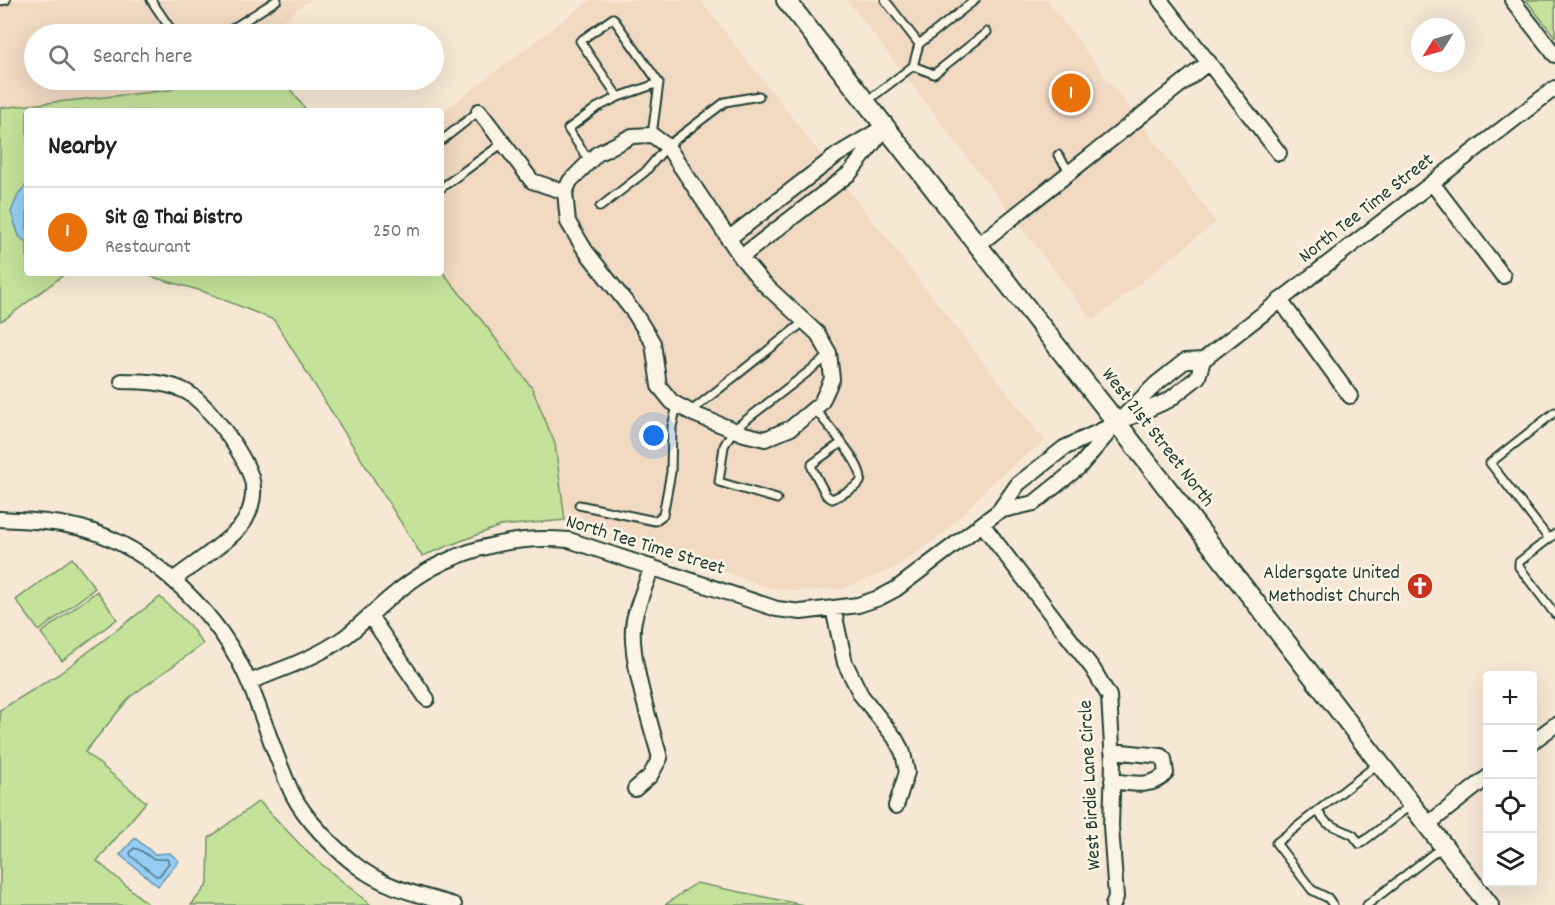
<!DOCTYPE html>
<html lang="en">
<head>
<meta charset="utf-8">
<style>
  body { margin:0; font-family:Dekko,sans-serif; background:#f6f6f6; color:#222 }
  .controls { position:absolute; right:18px; bottom:18px; display:grid; overflow:hidden; border-radius:6px; box-shadow:0 6px 24px #0002 }
  .controls button { width:54px; height:54px; display:grid; place-items:center; padding:0; border:0; border-bottom:2px solid #e0e0e0; background:#fff; color:#222; font:30px sans-serif }
  .compass { position:absolute; left:1411px; top:18px; width:54px; height:54px; border-radius:50%; background:#fff; box-shadow:0 6px 24px #0002; rotate:233deg }
  .you { position:absolute; left:654px; top:436px; width:21px; height:21px; margin:-15px; border:4px solid #fff; border-radius:50%; background:#1a73e8; box-shadow:0 0 0 9px #1a73e833 }
  .badge { display:grid; place-items:center; width:39px; height:39px; border-radius:50%; background:#c8321e; color:#fff; font-size:20px; font-weight:700 }
  .pin { position:absolute; translate:-50% -50%; border:3px solid #fff; box-shadow:0 2px 6px #0006 }
  .list { margin:0; padding:0; list-style:none }
  h2 { display:flex; justify-content:space-between; align-items:center; height:78px; margin:0; padding:0 24px; font-size:26px }
  h2 small { font-size:20px; font-weight:400; color:#767676 }
  .list li { display:grid; grid-template-columns:39px 1fr auto; gap:18px; align-items:center; box-sizing:border-box; height:90px; padding:0 24px; border-top:2px solid #e0e0e0 }
  .list b { display:block; font-size:22px; white-space:nowrap }
  .list p { margin:0; font-size:20px; white-space:nowrap; color:#767676 }
  .list em { font-size:20px; font-style:normal; color:#767676 }
  .icon { flex:none; width:33px; height:33px; fill:none; stroke:currentColor; stroke-width:2; stroke-linecap:round; stroke-linejoin:round }
  .map { position:relative; flex:none; width:1555px; height:905px; overflow:hidden }
  .search { position:absolute; background:#fff; box-shadow:0 6px 24px #0002; left:24px; top:24px; width:420px; height:66px; display:flex; align-items:center; gap:15px; box-sizing:border-box; padding:0 21px; border-radius:33px; color:#767676; font-size:22px }
  .panel { position:absolute; background:#fff; box-shadow:0 6px 24px #0002; left:24px; top:108px; width:420px; height:168px; border-radius:6px }
  .map>svg:first-child { display:block }
  .built { fill:#f1d9c2 }
  .green { fill:#c4e29a; stroke:#729067; stroke-width:1.5 }
  .water { fill:#96cdf5; stroke:#6693a8; stroke-width:1.5 }
  .lines { fill:none; stroke-linecap:round; stroke-linejoin:round }
  .shore { stroke:#4f7781; stroke-width:1.5 }
  .service-casing { stroke:#1f3d34; stroke-width:11 }
  .minor-casing { stroke:#1f3d34; stroke-width:18 }
  .secondary-casing { stroke:#1f3d34; stroke-width:22 }
  .service { stroke:#fcf5e5; stroke-width:7 }
  .minor { stroke:#fcf5e5; stroke-width:14 }
  .secondary { stroke:#fcf5e5; stroke-width:18 }
  .labels { text-anchor:middle; dominant-baseline:central; stroke-width:5; stroke-linejoin:round; paint-order:stroke }
  .street-label { font-size:20px; fill:#1f3d34; stroke:#fcf5e5 }
  .poi-label { font-size:20px; fill:#1f3d34; stroke:#fcf5e5; text-anchor:end }
</style>
</head>
<body>
<div class="map">
<svg width="1555" height="905" viewBox="0 0 1555 905">
  <rect width="100%" height="100%" fill="#f7e8d5"/>
  <filter id="ink" filterUnits="userSpaceOnUse"><feTurbulence type="fractalNoise" baseFrequency=".0167" numOctaves="2"/><feDisplacementMap in="SourceGraphic" scale="12" xChannelSelector="R" yChannelSelector="G"/><feConvolveMatrix kernelMatrix="1 2 1 2 8 2 1 2 1" color-interpolation-filters="sRGB"/></filter>
  <g filter="url(#ink)">
    <!-- built -->
    <path class="built" d="M0,0H310L265,34H248L246,32L243,34H34V80H184L171,90L0,108Z
      M590,0H700L1045,441L998,477L945,532L895,568L841,589L795,591L766,587L617,531L589,523L565,520L555,444L487,327L441,270V113Z
      M847,0H1047L1216,222L1093,321Z"/>
    <!-- green -->
    <path class="green" d="M1526,0H1555V37Z
      M184,80H283L307,111H27V273H66L5,319L0,321V108L171,90Z
      M441,270L487,327L532,388L555,444L565,520L500,526L422,556L274,320L202,291L156,278L144,273H441Z
      M72,558L95,588L39,631L16,600Z
      M97,591L117,619L62,661L41,633Z
      M160,597L190,626L203,644L130,697L85,752L146,802L97,861L149,905H0V710L59,674Z
      M259,801L308,853L371,905H191L208,884L209,838Z
      M696,883L804,905H665Z"/>
    <!-- water -->
    <path class="water" d="M27,184V243L19,236L11,212L19,193Z
      M135,838L154,854L170,853L179,861L158,886L120,855Z"/>
    <g class="lines">
      <!-- shore -->
      <path class="shore" d="M134,848C150,852 144,861 167,859L169,863L159,876H156L131,856L130,853Z"/>
      <defs>
        <path id="service" d="M151,0L174,34
          M0,1L6,0
          M224,34L277,0
          M919,44L975,0
          M913,66L934,74L987,32
          M618,97L580,41L613,18L659,83
          M866,102L913,66L919,44L885,0
          M441,141L479,111
          M1058,155L1070,172
          M590,162L568,129L596,108L618,97L659,83L652,135
          M441,188L503,143
          M600,207L645,172L667,146L725,102L759,96
          M814,408C823,420 868,469 860,482C855,489 840,495 832,499L826,495L812,468V464L841,443
          M690,412L805,321
          M777,499L719,482L724,446L733,430L830,355
          M579,505L655,521L663,515L671,472L672,427L677,405
          M1555,534L1519,562V567L1555,614
          M1549,539L1490,463L1555,412
          M1317,811L1327,823L1353,835L1360,844L1411,805
          M1333,905L1328,898L1312,890L1276,843L1379,763
          M1367,905L1443,846"/>
        <path id="minor" d="M1160,0L1279,153
          M1512,0L1555,55
          M479,111L532,181L565,192
          M652,135L667,146L741,257L762,282L818,334L829,353L832,379L821,403L791,428L765,439L744,434L696,415L672,402L659,386L653,343L635,314L585,250L568,222L565,192L570,181L597,154L632,136Z
          M1432,183L1503,276
          M728,239L837,155L879,130
          M978,245L1209,62
          M741,257L850,173L886,127
          M1280,300L1350,396
          M1203,360L1555,88
          M122,381C144,382 165,381 185,391C208,403 243,453 251,477C256,491 252,509 244,522C234,538 191,566 173,580
          M1117,423L1169,400L1198,377L1203,360L1185,361L1156,384L1117,423L1079,467L1034,503L999,511L1018,484L1064,448L1117,423
          M0,519C28,521 54,521 81,528C153,547 223,618 250,685C265,721 276,760 293,795C306,820 335,849 357,866C385,888 421,895 454,905
          M982,524L1093,669L1109,696L1113,763L1111,826L1116,897L1113,905
          M833,608L845,663L861,695L895,738L903,753L907,772L896,806
          M370,616L427,699
          M249,682C282,669 316,658 345,637C363,623 379,606 397,592C444,553 508,534 569,540L777,609L801,612L858,605L879,598L896,589L999,511
          M1532,742L1555,725
          M1112,781C1130,783 1153,789 1166,773L1164,759L1161,756L1112,751
          M635,789L650,776L660,758C651,725 627,652 634,620C638,602 646,584 652,567
          M1427,825L1488,777"/>
        <path id="secondary" d="M786,0L1117,423L1489,905"/>
      </defs>
      <!-- service casing -->
      <use href="#service" class="service-casing"/>
      <!-- minor casing -->
      <use href="#minor" class="minor-casing"/>
      <!-- secondary casing -->
      <use href="#secondary" class="secondary-casing"/>
      <!-- service -->
      <use href="#service" class="service"/>
      <!-- minor -->
      <use href="#minor" class="minor"/>
      <!-- secondary -->
      <use href="#secondary" class="secondary"/>
    </g>
  </g>
  <!-- icons -->
  <defs>
    <symbol id="church-disc" viewBox="-11 -11 22 22"><circle r="9.5" fill="#c8321e" stroke="#fcf5e5"/><path d="M-1.2-6h2.4v3.5h3.3v2.4h-3.3V6h-2.4V-.1h-3.3v-2.4h3.3Z" fill="#fff"/></symbol>
  </defs>
  <g fill-rule="evenodd">
    <use href="#church-disc" x="1405" y="571" width="30" height="30"/>
  </g>
  <g class="labels">
    <!-- street labels -->
    <g class="street-label">
      <text transform="translate(1367 209) rotate(-38)">North Tee Time Street</text>
      <text transform="translate(1157 438) rotate(52)">West 21st Street North</text>
      <text transform="translate(645 546) rotate(17)">North Tee Time Street</text>
      <text transform="translate(1091 785) rotate(-93)">West Birdie Lane Circle</text>
    </g>
    <!-- poi labels -->
    <g class="poi-label">
      <text x="1400" y="574">Aldersgate United<tspan x="1400" dy="23">Methodist Church</tspan></text>
    </g>
  </g>
</svg>
<div class="controls">
<button>+</button>
<button>−</button>
<button><svg class="icon" aria-label="locate" viewBox="0 0 24 24"><circle cx="12" cy="12" r="6"/><path d="M12 2v4M12 18v4M2 12h4M18 12h4"/></svg></button>
<button><svg class="icon" aria-label="layers" viewBox="0 0 24 24"><path d="M12 4l9 5-9 5-9-5zM3 14l9 5 9-5"/></svg></button>
</div>
<svg class="compass" viewBox="-18 -18 36 36"><path d="M0-13l5 13h-10z" fill="#e53935"/><path d="M0 13l5-13h-10z" fill="#767676"/></svg>
<div class="you"></div>
<div class="pin badge" style="left:1071px;top:93px;background:#e8710a">1</div>
<div class="search"><svg class="icon" aria-label="search" viewBox="0 0 24 24"><circle cx="10" cy="10" r="6"/><path d="M15 15l6 6"/></svg>Search here</div>
<section class="panel">
<h2>Nearby<small></small></h2>
<ul class="list">
<li><span class="badge" style="background:#e8710a">1</span><div><b>Sit @ Thai Bistro</b><p>Restaurant</p></div><em>250 m</em></li>
</ul>
</section>
</div>
</body>
</html>
